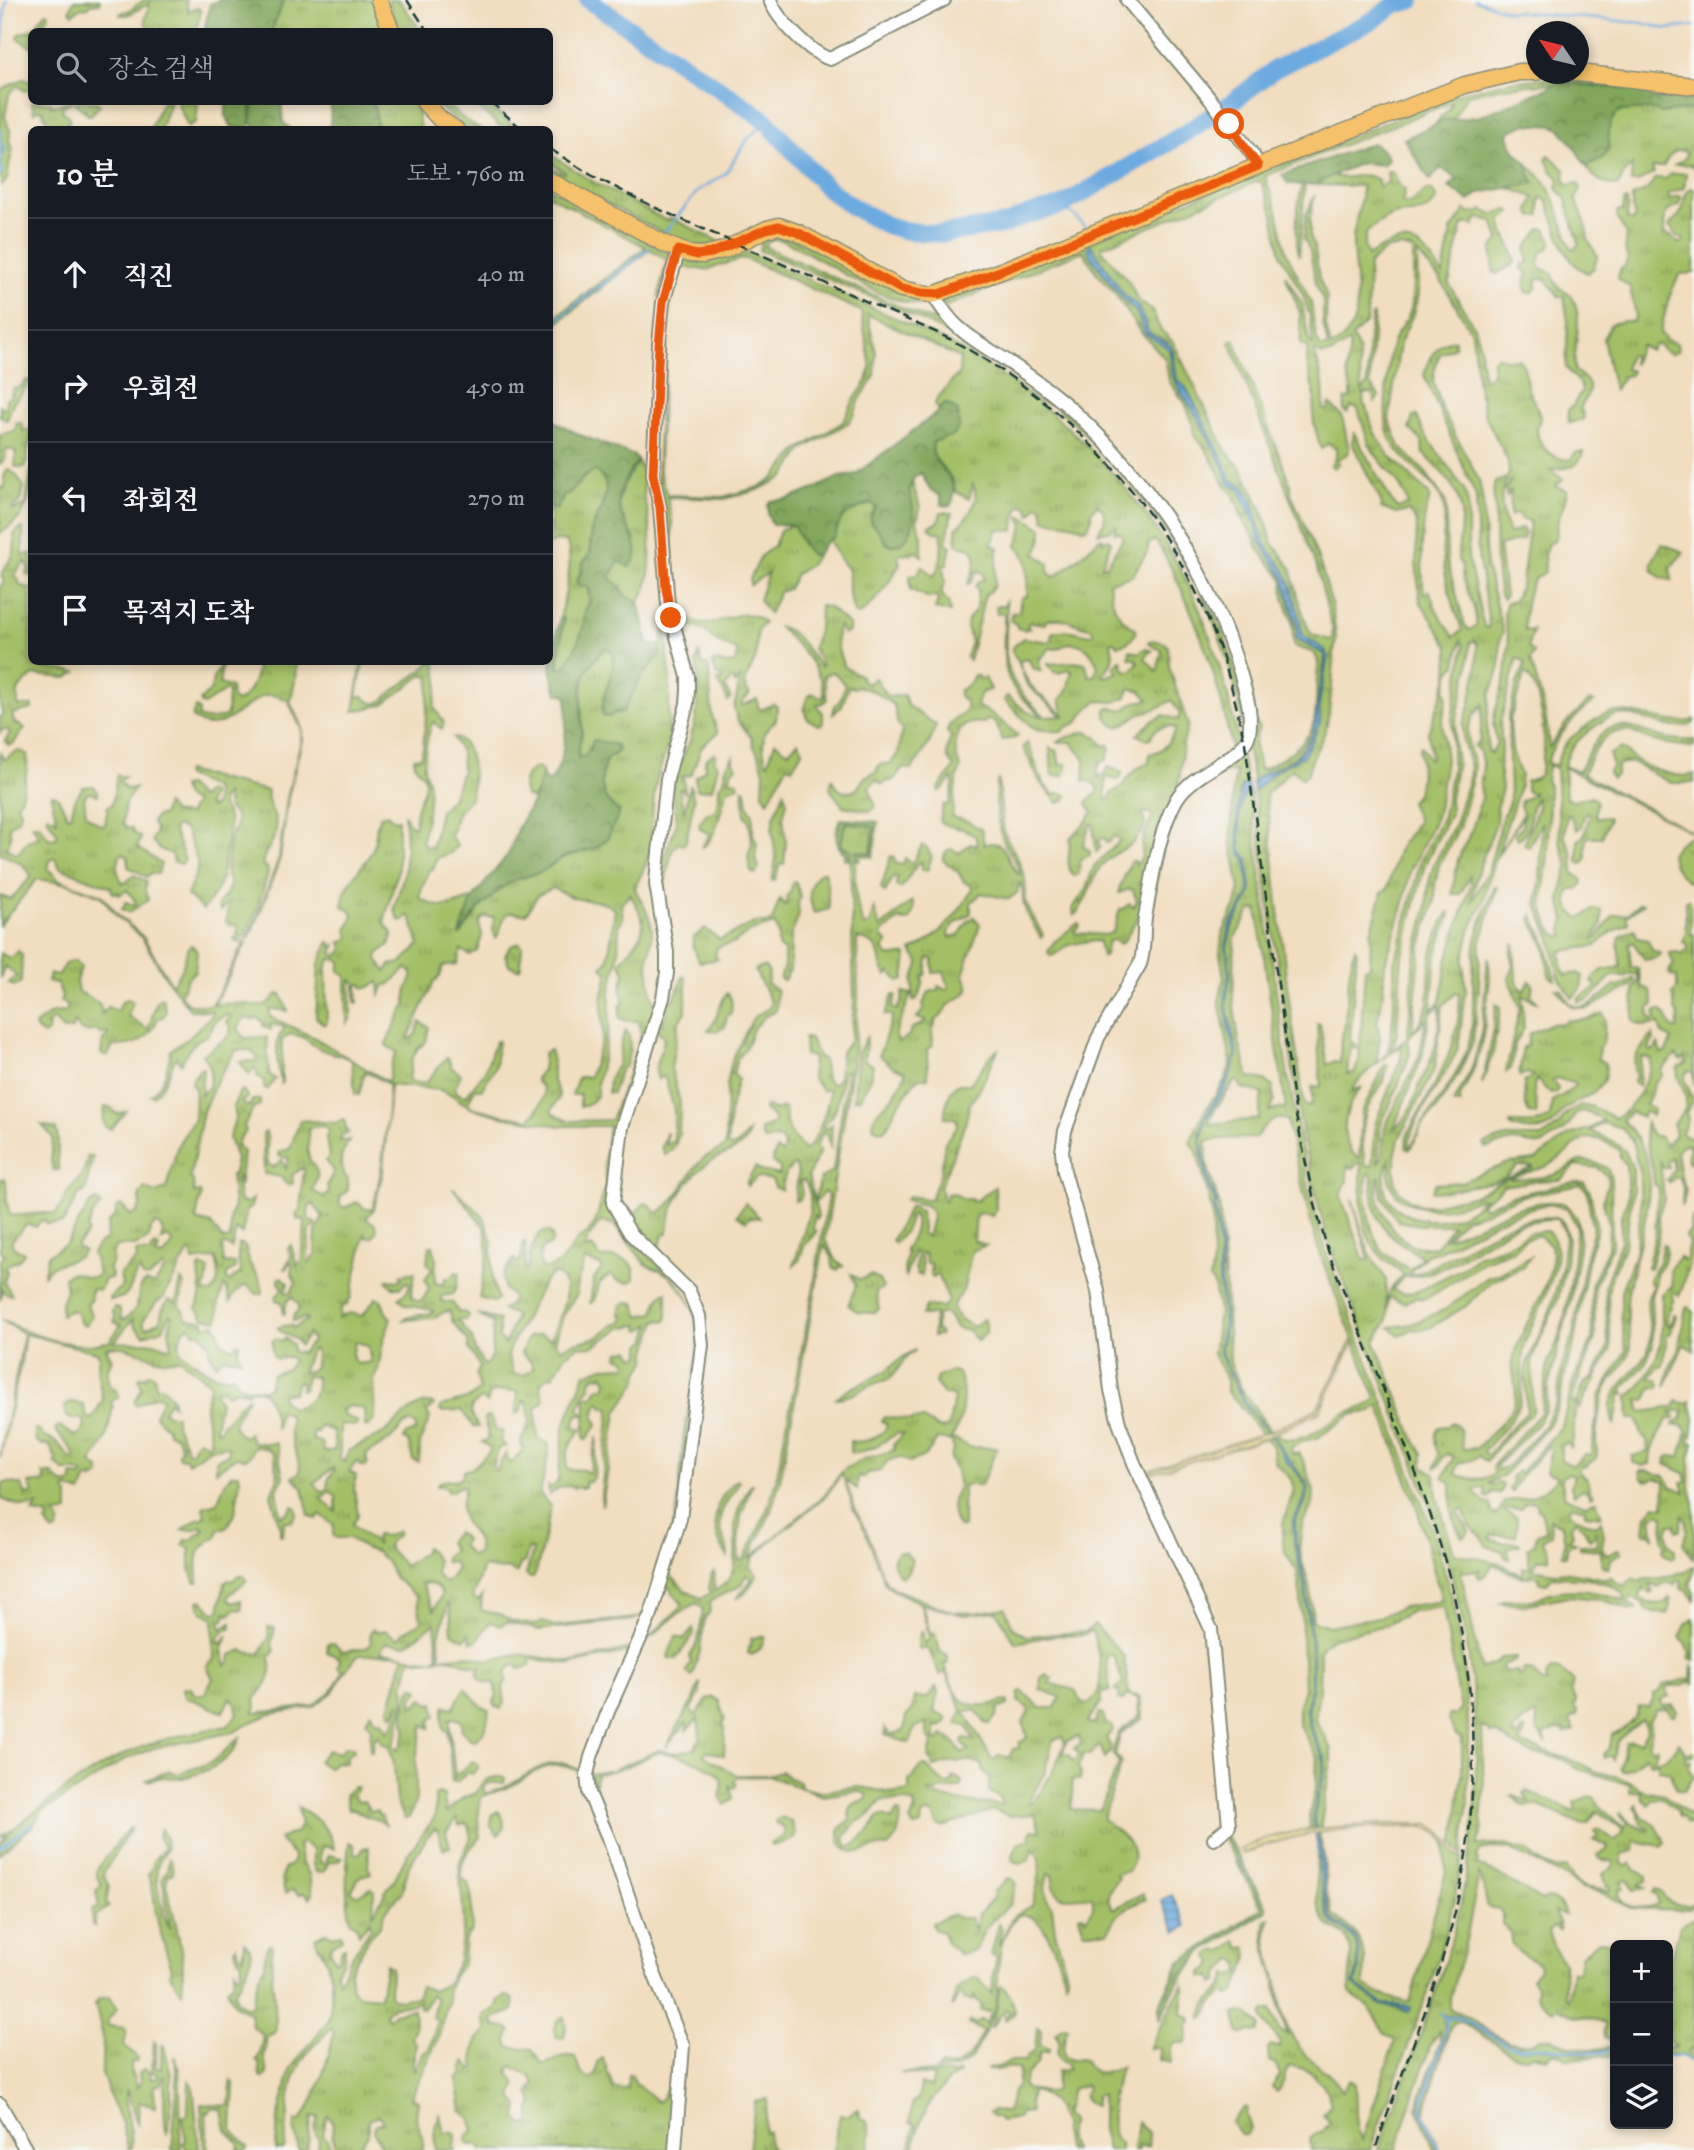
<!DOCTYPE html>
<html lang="ko">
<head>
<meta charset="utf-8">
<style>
  body { margin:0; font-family:"IM FELL DW Pica","Noto Serif KR",serif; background:#242831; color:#f1f3f6 }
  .controls { position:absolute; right:21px; bottom:21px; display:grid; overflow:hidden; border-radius:10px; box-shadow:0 4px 10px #0003 }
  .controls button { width:63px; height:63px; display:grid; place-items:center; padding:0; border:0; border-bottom:2px solid #363941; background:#171b24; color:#f1f3f6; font:35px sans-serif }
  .compass { position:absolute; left:1526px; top:21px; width:63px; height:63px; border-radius:50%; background:#171b24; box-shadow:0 4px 10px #0003; rotate:305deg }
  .stop { position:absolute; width:21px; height:21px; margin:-16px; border:5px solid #ea580c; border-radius:50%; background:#fff }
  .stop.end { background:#ea580c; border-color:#fff; box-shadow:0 2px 7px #0008 }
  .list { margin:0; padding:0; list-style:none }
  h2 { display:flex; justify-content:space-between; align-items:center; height:91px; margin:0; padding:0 28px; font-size:30px }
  h2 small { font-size:23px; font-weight:400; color:#9ea1a6 }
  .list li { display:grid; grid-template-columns:46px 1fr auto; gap:21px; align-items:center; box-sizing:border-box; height:112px; padding:0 28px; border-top:2px solid #363941 }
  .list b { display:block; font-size:26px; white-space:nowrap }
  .list em { font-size:23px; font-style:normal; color:#9ea1a6 }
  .icon { flex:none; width:38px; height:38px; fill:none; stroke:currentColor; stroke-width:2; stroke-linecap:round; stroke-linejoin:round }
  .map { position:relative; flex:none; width:1694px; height:2150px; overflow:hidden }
  .search { position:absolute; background:#171b24; box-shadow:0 4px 10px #0003; left:28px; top:28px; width:525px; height:77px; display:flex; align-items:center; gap:18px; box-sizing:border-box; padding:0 24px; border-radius:10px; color:#9ea1a6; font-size:26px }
  .panel { position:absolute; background:#171b24; box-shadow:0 4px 10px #0003; left:28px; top:126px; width:525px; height:539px; border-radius:10px }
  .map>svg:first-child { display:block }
  .grass { fill:url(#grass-tufts); stroke:#617e4d; stroke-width:2; fill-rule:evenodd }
  .forest { fill:url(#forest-crowns); stroke:#507248; stroke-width:2 }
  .sand { fill:url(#sand-dots); stroke:#868c69; stroke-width:2 }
  .water { fill:url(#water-rules); stroke:#46748a; stroke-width:2 }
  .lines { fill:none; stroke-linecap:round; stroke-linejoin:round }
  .stream { stroke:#6daadf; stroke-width:2.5 }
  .river { stroke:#6daadf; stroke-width:18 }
  .minor-casing { stroke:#888d7a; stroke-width:16 }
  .major-casing { stroke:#888d7a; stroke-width:19 }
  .minor { stroke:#fff; stroke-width:12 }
  .major { stroke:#f5c16b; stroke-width:16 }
  .rail { stroke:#1f3d34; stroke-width:2.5; stroke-dasharray:10 5; stroke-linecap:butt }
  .route { stroke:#ea580c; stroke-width:9 }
</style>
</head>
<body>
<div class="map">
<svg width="1694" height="2150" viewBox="0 0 1694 2150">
  <defs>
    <pattern id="grass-tufts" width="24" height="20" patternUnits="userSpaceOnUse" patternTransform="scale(1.75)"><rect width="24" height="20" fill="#a3bf66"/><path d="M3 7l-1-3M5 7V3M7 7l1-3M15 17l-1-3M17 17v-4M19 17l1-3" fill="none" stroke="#849c55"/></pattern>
    <pattern id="forest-crowns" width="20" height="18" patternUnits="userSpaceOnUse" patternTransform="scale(1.75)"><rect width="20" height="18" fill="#82a65b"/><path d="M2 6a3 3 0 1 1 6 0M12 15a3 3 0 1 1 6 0" fill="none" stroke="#6a884c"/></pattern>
    <pattern id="sand-dots" width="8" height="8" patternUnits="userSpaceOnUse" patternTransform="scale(1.75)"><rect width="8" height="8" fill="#eeda9e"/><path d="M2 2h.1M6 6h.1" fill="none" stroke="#ccbc89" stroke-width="1.8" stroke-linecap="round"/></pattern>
    <pattern id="water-rules" width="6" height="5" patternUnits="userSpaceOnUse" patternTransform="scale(1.75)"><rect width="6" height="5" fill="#6daadf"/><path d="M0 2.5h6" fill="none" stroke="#598cb6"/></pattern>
  </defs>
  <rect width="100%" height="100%" fill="#f6f6f2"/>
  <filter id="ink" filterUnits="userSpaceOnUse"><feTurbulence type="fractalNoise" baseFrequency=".0143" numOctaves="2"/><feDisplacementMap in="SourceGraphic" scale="14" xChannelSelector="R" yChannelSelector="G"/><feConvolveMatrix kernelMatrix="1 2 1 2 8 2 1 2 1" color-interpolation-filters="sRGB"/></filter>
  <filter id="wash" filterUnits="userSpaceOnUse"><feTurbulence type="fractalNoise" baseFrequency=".00686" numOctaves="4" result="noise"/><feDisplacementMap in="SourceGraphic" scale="28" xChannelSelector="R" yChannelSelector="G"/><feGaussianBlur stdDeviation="1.57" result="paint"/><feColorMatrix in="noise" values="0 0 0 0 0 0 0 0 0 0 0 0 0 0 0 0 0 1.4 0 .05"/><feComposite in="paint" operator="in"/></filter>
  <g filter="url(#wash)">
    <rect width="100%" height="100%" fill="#f1ddbf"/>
    <!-- grass -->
    <path class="grass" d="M74,0H100V3L90,4L89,7L80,8L73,14L70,10Z
      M144,0H186L188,11L198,8L201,11L196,31H149L145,20L150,3L128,15H120L121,13L130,10Z
      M284,0H374L386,32H271Z
      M388,0H399L421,31H400Z
      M46,12L49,13L48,18L37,31L32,32L31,47L29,46L18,38L19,34C37,29 34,27 46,12Z
      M1553,78L1694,92V96C1618,88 1541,73 1466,96L1453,120L1436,124C1440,115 1450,113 1452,102L1265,176L1278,214L1286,252L1311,302L1316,336L1320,347H1328L1323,324V301L1316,284L1310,251L1304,238L1306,215L1315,195L1310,217V236L1315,249L1319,278L1327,297L1326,326L1331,347C1372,327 1352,276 1353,240C1354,221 1362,205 1362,186L1316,185L1333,175C1348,183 1363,169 1378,180L1379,187L1388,182L1387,171H1392L1401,188L1405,190L1402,202L1408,204L1427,190L1432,191L1437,198C1426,220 1408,209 1391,216C1383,219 1373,227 1366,232L1364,246L1368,256C1406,230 1420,240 1443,275L1451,231L1465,210L1469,213H1478L1482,210L1493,215L1504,210H1509L1511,213L1502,219C1501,237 1515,245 1515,263L1497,274L1493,271C1495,264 1489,253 1493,247C1495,244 1498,243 1499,240L1493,221L1478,218L1474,225L1466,223L1462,227L1449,284L1474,327L1480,348L1483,380L1492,374L1493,360L1497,356L1508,360L1519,359C1527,369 1525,375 1527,385C1529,396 1538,406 1540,417C1540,420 1538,425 1537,428C1537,447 1552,459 1570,460L1576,452H1583C1577,473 1564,466 1550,470L1563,479L1560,483L1556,484V487L1567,490C1566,507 1554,520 1557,536L1553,542L1548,543L1544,555L1545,572C1542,575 1537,576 1535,579C1527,586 1523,620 1525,631L1533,630L1528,647L1534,653L1530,660C1540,688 1548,718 1549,748L1566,723L1589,701L1594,702C1576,714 1549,744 1548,764L1557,765C1560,747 1566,741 1580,731C1591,723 1600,714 1614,712C1636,709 1678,729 1694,719V723C1670,737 1639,709 1613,716C1603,719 1593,728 1585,734C1574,744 1568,751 1564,766L1579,772C1614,689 1636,745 1694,740V746L1691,747C1677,745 1661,744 1648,739C1641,736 1634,732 1627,731C1601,729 1592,755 1583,774L1694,833L1564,767L1566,799L1575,801L1591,796L1597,802L1595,814L1597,818L1608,817L1609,820L1602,837H1588L1586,839V859L1582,863L1578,861V841L1584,835L1590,815L1588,812L1585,814L1581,827L1577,830L1570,815L1567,816L1564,836L1572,853L1573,873L1582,879L1583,883L1578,889H1570C1565,901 1568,913 1580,918L1595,909L1602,911V924L1593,939L1595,940L1614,915L1628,914L1640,903L1643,904L1626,917L1629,923L1609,934L1596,946L1561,951L1562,968L1566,975L1578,973L1583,976L1581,989L1572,998L1559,977L1551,938L1536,904L1540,883L1542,822L1529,847L1524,845L1538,807L1536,798C1527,809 1534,832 1518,839L1515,834L1522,828L1524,815L1494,861L1482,905L1470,931L1463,961L1466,992C1462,999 1462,1035 1457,1050C1447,1076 1407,1125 1409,1148C1417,1143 1417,1129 1424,1121C1440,1100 1458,1074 1467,1049C1477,1019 1471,978 1475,947C1478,926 1487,906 1495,886H1497L1480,945L1479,987L1473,1042L1459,1074L1436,1110L1421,1126L1413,1146L1409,1150L1406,1148L1407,1135C1430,1090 1463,1047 1459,994L1456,993L1443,1005L1435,1068L1399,1139L1395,1157V1184L1399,1191L1411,1201L1422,1205H1432L1476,1195L1505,1179L1534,1167L1518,1166L1504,1178L1493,1182L1447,1191L1432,1192L1435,1184L1461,1182L1508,1163L1535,1160L1569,1135L1589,1129L1603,1121L1591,1113L1582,1111L1576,1114L1565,1130L1541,1145L1513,1141L1486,1148L1484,1144L1506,1137H1542L1559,1125L1566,1114L1580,1106H1590L1615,1118C1632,1108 1639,1097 1646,1079C1649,1071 1653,1067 1649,1058L1642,1057C1637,1065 1641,1077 1639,1086L1633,1083L1636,1076C1629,1056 1642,1050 1652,1035L1654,1039L1649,1048L1650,1051L1654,1050L1658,1044L1661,1054L1666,1052L1672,1039L1662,1034L1659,1024L1642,1026L1633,1021L1634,988L1639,982L1637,973L1622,977L1614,975C1600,984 1597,1000 1578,1002L1579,998L1595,988L1596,984L1592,983V980C1603,965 1606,971 1621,967L1618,946L1620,937L1634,929L1638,938L1648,940L1652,950L1661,954L1655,958L1645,960L1633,942L1629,944L1631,967L1638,969L1642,987L1650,990L1654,1005L1649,1008L1650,1020L1656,1019L1655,1012L1660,1010C1668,1014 1668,1023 1674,1029H1677L1679,1015L1675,1011L1673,993L1677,988V977L1670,975L1669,971L1674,964L1669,953L1677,952L1681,955L1688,949V945L1683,942L1686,932L1685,900L1690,899L1691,935L1694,934V1085L1693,1072L1687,1071L1684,1078L1693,1099L1686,1113L1688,1120L1681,1134L1690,1137C1694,1143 1694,1157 1689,1163L1687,1160L1690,1145L1684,1144L1676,1151L1679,1171L1686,1190L1683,1205H1682L1683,1187L1680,1178L1675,1177L1669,1183L1666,1181L1674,1170L1672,1157L1667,1162L1669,1168H1663L1660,1160L1664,1199L1658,1217L1660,1231L1650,1269L1647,1268L1656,1231C1654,1224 1658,1198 1659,1188L1654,1184C1655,1167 1641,1135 1646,1122L1652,1135L1660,1137L1666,1145L1675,1136L1673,1124C1676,1120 1682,1115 1684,1111C1692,1091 1674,1083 1678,1067L1686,1064L1685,1057L1681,1061L1676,1055L1661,1070L1662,1076C1650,1084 1653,1095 1646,1104L1653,1109L1652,1116L1645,1111L1642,1117L1631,1112L1622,1120C1675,1167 1635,1242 1627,1299C1625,1317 1633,1335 1629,1353C1625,1368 1609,1378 1604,1394C1600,1408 1596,1428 1596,1442C1596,1448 1598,1451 1596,1458L1586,1466L1580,1467L1578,1472L1588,1479L1589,1490L1593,1495L1590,1497L1586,1490L1583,1489L1574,1495L1571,1487L1574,1475L1569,1473L1561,1478L1565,1497L1585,1505L1596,1501L1602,1516L1586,1514L1585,1509L1571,1505L1568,1511L1573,1516L1595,1526L1601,1521L1604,1535L1602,1546L1604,1553L1608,1555L1619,1549L1621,1553L1611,1559L1609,1568L1603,1567L1599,1550L1580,1548V1545H1597L1598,1532L1595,1531V1536L1589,1539L1583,1527L1576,1520L1571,1527L1573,1534L1568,1540L1576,1543L1568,1546L1566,1556L1562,1555L1565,1543L1562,1525L1550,1519L1551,1535L1542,1540L1549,1552V1559H1538L1533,1569L1554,1573L1569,1572L1607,1579L1611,1577L1614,1581L1624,1586L1633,1578L1638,1581C1646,1577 1653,1580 1661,1578C1674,1576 1683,1572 1694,1567L1690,1586L1694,1593V1600L1687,1590L1681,1589V1580L1675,1581V1585L1667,1582L1658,1587L1650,1585L1653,1592L1650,1594L1644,1589L1640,1593L1639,1598C1647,1603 1656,1605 1665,1603L1669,1598L1672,1600L1667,1614L1648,1611L1643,1604L1631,1598L1628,1604L1635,1607L1636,1610H1630L1619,1605L1598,1599L1568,1596L1524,1605L1500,1603C1508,1597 1521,1602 1532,1600C1538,1599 1542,1596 1547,1594C1572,1586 1600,1592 1624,1600L1625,1596C1611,1578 1574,1577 1552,1577L1546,1584L1540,1583L1538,1580L1539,1577L1530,1574L1531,1577C1512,1578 1509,1570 1493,1564L1486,1575L1480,1578L1477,1575L1480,1570L1461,1572L1481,1669L1498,1662L1500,1658L1516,1657L1515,1661L1502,1665L1503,1670L1508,1672L1517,1671L1518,1676L1522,1675L1524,1669L1532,1671L1542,1683H1547L1546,1676L1551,1669L1560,1670L1573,1681L1571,1692L1576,1701L1574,1707L1577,1711V1715L1572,1717L1570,1721L1575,1730L1564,1733L1565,1730L1554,1729L1553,1732L1543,1734L1546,1745L1538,1732L1536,1714L1522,1722L1513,1731V1736L1518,1737L1522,1729L1526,1730L1520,1742L1525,1745L1569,1759L1598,1772L1619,1777L1648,1792L1664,1795L1694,1819V1826L1686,1823L1684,1818L1679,1816L1677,1810L1661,1798L1653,1799L1649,1805L1642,1799L1641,1791L1630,1792V1785L1575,1768C1566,1757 1546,1756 1532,1753C1524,1751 1502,1738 1497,1733H1490L1488,1729L1482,1727L1484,1793L1481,1819L1483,1829L1477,1845C1487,1845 1498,1842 1508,1846C1515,1848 1520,1850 1527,1851C1536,1861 1552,1871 1566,1868L1574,1880L1583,1887L1609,1891L1611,1888L1607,1887L1603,1873L1613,1867L1614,1862L1600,1859L1598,1855L1607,1850L1608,1847L1593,1840L1598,1836L1594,1831L1598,1828L1615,1841L1623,1831L1621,1828L1597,1811L1588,1823L1583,1825L1537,1805L1523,1806L1511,1795L1529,1802L1524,1793L1526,1791L1556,1803L1573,1812L1576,1810L1574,1802L1590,1796L1595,1798L1602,1809L1625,1828L1628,1822L1620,1815L1621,1813L1632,1824L1647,1831L1648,1829L1641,1824L1638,1810L1634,1807L1636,1804L1643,1817L1656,1825L1665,1842L1661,1846L1635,1841L1634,1851L1622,1854V1864L1627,1866L1631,1863L1634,1870L1647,1876V1881L1639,1885L1646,1888L1634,1890L1631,1883L1626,1879L1623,1881L1624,1888L1619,1889C1618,1910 1644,1910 1658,1904L1657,1895L1653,1893L1656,1889L1660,1890C1668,1906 1676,1907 1694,1904V1907L1679,1910L1631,1908L1605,1894L1582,1888L1565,1876L1509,1849L1491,1848L1481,1850L1477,1856L1478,1866L1498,1874L1542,1901L1548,1898C1557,1900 1563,1907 1565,1915L1555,1912L1560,1925H1556L1560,1929L1558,1931L1553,1927L1548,1932L1555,1950L1564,1963L1565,1997L1568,2000L1572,1971H1579L1581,1956L1599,1941L1616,1943L1624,1938L1629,1945H1615V2041L1611,2042L1604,2037L1603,2031L1606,2025C1595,2016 1586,2018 1573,2015C1566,2013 1563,2010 1557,2008L1554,2011C1548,2009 1540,2002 1536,1996L1537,1986L1532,1979L1540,1969L1539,1964C1528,1955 1509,1953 1512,1933L1502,1925V1913L1499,1909L1488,1907C1484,1897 1486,1887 1479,1874L1466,1940L1450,1998V2009L1471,2018L1488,2031L1509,2042L1521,2044L1531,2043L1541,2038H1551L1569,2046L1590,2050L1615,2046V2049L1585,2052L1512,2046L1462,2017L1441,2015L1445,2018L1446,2025L1420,2109L1439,2150H1435L1417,2108L1440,2042L1439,2031L1430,2046L1396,2150H1378C1405,2075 1436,2000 1456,1923C1488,1799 1481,1661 1441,1540C1418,1469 1389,1398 1362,1329C1349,1296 1335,1263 1325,1230C1306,1166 1297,1101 1288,1036C1276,954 1265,873 1254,791L1277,770L1303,756L1312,741L1320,721L1319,704L1328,656L1325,650L1303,636C1300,622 1291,583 1285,572C1279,561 1269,551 1263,540C1254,521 1257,487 1231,480L1224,462L1192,399L1185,387L1177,380L1173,350L1166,341L1149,333L1138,307L1125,296L1090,244V255L1093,260L1124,300L1136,311L1143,328L1169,349L1174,379L1200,422L1223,465L1229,483L1240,489L1256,525L1259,540L1284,578L1299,641L1325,654L1317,721L1313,733L1294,758L1262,774L1252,783L1253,778L1246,743L1252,717L1259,727L1254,743L1260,769H1264C1281,760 1307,745 1313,725C1317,713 1316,693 1317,680C1317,668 1321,663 1314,653L1294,646L1292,621L1284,598L1283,580L1259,550L1252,533L1244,523L1233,493L1227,488L1206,449L1194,435L1193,424L1185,403L1169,381L1166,362L1163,356L1139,330L1114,292L1096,272L1083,251L944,307L943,299L1459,93L1511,81ZM1260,180L1272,210L1281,255L1303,295L1310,317L1313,345L1309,341L1302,304L1285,275L1300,313L1301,345L1307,346V362L1315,398L1313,413L1314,424L1321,449L1328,443L1336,449V456L1331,466L1334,468L1338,464V459L1347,454L1349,450L1342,416L1330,404L1327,410H1324L1323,383L1315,353L1316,351L1322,355L1333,353L1349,342C1351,352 1347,360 1347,370C1347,379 1352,388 1351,398L1345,399L1344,411L1347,413L1351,407L1357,408C1364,421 1364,436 1372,449C1384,469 1403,482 1408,505L1398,508L1393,504L1354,433L1352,443L1378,495L1382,504L1381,508L1396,514L1408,511L1417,523L1416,561L1420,601L1449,647L1448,678L1428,732L1431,757L1429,759L1421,746L1419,749C1421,765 1424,791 1410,802L1418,821L1399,848L1387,889L1382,893L1371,933L1370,966L1365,968L1359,1061L1354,1073L1347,1074L1350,1045L1356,1049V1045L1350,1040L1357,952L1355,948L1350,969L1344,1030L1341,1035L1340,1063L1335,1061L1327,1065L1320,1024L1317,1023L1321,1086L1312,1087V1103L1308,1107L1304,1104L1287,985L1266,794L1292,769L1302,778L1308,774C1310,756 1324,742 1327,724C1331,700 1333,677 1334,654C1334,649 1336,644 1336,638C1333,588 1311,539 1291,494V486L1234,339L1230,342L1317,568L1332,627L1333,639L1330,640L1313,635L1309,630L1301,608L1291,568L1272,542L1266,520L1254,493L1241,468L1226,451L1173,342L1160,329L1151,309L1138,301L1129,282L1102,250V247ZM1400,247L1413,250C1413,265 1414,295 1411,309C1408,322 1397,330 1393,342C1387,358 1385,404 1386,422C1388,457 1427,470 1441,498C1449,516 1441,538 1443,557C1445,582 1454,606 1462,630L1454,637L1437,611L1429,590L1424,595C1422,570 1420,540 1425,516C1426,507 1431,503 1429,494L1388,454L1373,430L1367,407L1364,406L1363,394L1372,393L1375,402L1379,396L1370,385L1374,315L1372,316L1369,336L1367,385L1362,391L1358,348L1352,337L1366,323L1367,318L1369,264L1385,250ZM1417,253L1440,279L1472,333L1478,385L1485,416L1508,461L1509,474L1506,478L1495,482C1491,492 1495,499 1495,510C1496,539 1494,566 1500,595L1503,599L1505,596L1499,546L1523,539L1525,533L1522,528L1509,534C1504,519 1496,495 1507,481H1511L1505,489L1507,497L1511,490L1510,514L1511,516L1517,513L1521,519L1530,521L1522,583L1514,601L1506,603L1504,615L1509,644L1506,674L1495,712L1493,725L1497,743L1492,754L1488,751L1487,722L1490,696L1500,667V640L1503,632L1486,566L1483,501L1479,480L1441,408L1438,394L1433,380L1435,365L1440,354L1455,347V340C1437,340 1429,360 1424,375L1476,496L1478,555L1489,623L1488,628L1484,627L1468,558V504L1464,489L1424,433L1417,416L1413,417L1410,429L1422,441L1423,453C1438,467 1460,489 1461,511C1462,527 1458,544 1458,560L1462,566C1460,586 1478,604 1476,626L1469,630L1465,626L1447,561L1446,502L1427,474L1400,447L1389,420L1400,343L1414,312L1418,294ZM1461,640L1464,646L1452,720V769L1443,816L1420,862L1400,945L1394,962V1007L1390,1043L1386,1055L1376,1064L1380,1037L1377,1022L1382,1001L1385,964L1403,906L1410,872L1437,815L1446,760L1442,723L1447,696L1445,690L1450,672L1456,665ZM1475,641L1477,644V667L1470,705L1463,724V740L1469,761L1470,774L1455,824L1434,864L1429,883L1426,912L1413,965L1411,1006L1407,1038L1392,1051L1397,1033L1401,965L1413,910L1425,864L1451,812L1450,799L1457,762L1454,741L1456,722L1468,669L1470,642ZM1517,658L1523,661L1525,665L1517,683L1508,718L1510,800L1503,817L1488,871L1471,903L1478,871L1496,823L1497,807L1502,788L1499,767L1502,747L1500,723ZM1525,673C1538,684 1540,709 1544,725L1542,728C1545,738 1545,747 1543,756C1539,770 1547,777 1526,781V790L1529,793L1533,792V795L1521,801L1520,805L1523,814L1497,855L1519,789L1521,776L1512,750L1510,720ZM1483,704L1480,740L1474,746L1480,752L1483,767L1480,786L1482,797L1472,829L1458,859L1452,894H1460L1470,876L1471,885L1447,961L1442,996L1439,1003L1431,1010L1436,956L1450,915L1449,912C1438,928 1431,951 1430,970C1427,999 1433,1009 1412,1032L1421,946L1435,900V885L1439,865L1459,828L1473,775L1474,764L1469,747L1468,730L1472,718ZM1548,766L1556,767L1560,842L1568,866L1560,899L1565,920L1562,929L1565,935L1563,937L1556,934L1550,928L1542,905L1548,855L1549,786L1546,780ZM1440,1005C1441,1030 1435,1053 1424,1075C1414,1094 1414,1115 1394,1128L1422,1057L1430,1014ZM1426,1019L1419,1057L1385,1127L1382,1157L1378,1163L1381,1124L1395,1094L1410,1053L1408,1038ZM1401,1046V1058L1376,1122L1372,1166L1365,1165C1362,1149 1361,1125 1367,1110C1373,1094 1386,1082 1388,1065H1385L1362,1112L1359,1159C1336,1142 1344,1105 1362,1087L1351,1092C1362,1072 1383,1059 1401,1046ZM1604,1123L1622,1128L1632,1140L1640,1175L1641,1210L1635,1254L1621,1291V1316L1626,1350L1599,1398L1591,1455L1585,1454L1573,1466L1561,1460V1446L1568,1443L1571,1448C1575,1437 1573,1418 1576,1404L1572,1402L1577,1383L1595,1339L1594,1287L1612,1246L1611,1179C1609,1169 1607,1167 1598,1164C1573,1154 1573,1169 1553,1175C1539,1179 1522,1179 1509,1179C1522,1172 1537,1172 1551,1164C1581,1147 1578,1123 1619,1150L1620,1158L1626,1165L1628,1198L1621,1216V1241L1605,1285L1608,1347L1593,1377L1585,1382L1582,1388L1577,1402L1579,1409L1611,1349L1608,1292L1612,1275L1624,1247L1633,1191V1169L1626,1152L1614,1142L1590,1131ZM1389,1159C1390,1167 1387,1177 1391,1185C1394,1195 1401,1200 1410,1203C1440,1215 1455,1206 1484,1198C1453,1238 1362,1223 1389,1159ZM1358,1163L1361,1164C1361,1192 1358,1231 1379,1254C1386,1262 1396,1267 1404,1275C1391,1285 1387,1294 1386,1310V1279L1369,1253L1352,1199L1369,1260H1364L1341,1197V1192L1347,1181V1167L1354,1168ZM1576,1165L1598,1168L1606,1175L1608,1181L1603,1201L1609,1224L1608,1248L1591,1286L1592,1340L1573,1381L1562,1426L1520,1473L1517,1471L1511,1478L1513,1481L1509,1489L1512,1492L1521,1476L1548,1446L1551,1449L1546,1472L1557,1476C1547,1494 1525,1500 1505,1501L1496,1516L1492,1512L1490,1503L1486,1504L1474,1492L1476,1489L1484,1488L1486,1492L1485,1496L1489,1498L1492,1492L1500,1493L1503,1486L1500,1483L1493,1485L1489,1483L1504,1475L1514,1464L1550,1423L1559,1404L1568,1362L1574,1344L1589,1255L1597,1230L1590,1191L1584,1182H1574L1511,1196L1484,1208L1481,1204C1488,1196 1496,1196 1503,1186L1534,1181L1560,1180ZM1369,1173L1372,1175C1371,1222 1384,1234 1422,1257L1410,1269C1377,1254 1372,1239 1367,1205C1365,1194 1364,1183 1369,1173ZM1379,1175L1382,1196L1398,1221L1421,1225H1453L1435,1247C1428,1247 1419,1248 1413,1245C1389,1234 1372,1200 1379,1175ZM1581,1185L1587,1191L1593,1232L1586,1255L1573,1334L1561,1370L1557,1401L1545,1425L1508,1466L1498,1470L1496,1466L1539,1422L1546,1409L1548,1387L1570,1305L1580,1240L1577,1218L1569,1207L1563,1203C1518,1196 1484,1229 1445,1238L1466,1218L1486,1212L1500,1205L1522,1196ZM1550,1204L1567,1209L1577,1226L1571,1281L1564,1320L1558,1340L1548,1362L1541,1413L1494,1464L1492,1468L1494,1473C1484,1482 1467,1479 1455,1474L1456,1468L1460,1463L1472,1460L1479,1456L1486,1462L1507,1436L1530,1415L1533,1409L1532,1361L1535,1351L1558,1299L1566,1264L1568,1239L1564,1224L1559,1218C1507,1210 1460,1258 1413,1275L1409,1273L1427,1255L1439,1251L1498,1221L1531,1208ZM1547,1219H1558L1564,1230L1565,1237L1561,1272L1550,1311L1527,1363L1525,1374L1527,1413L1507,1431L1488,1455L1483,1452C1495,1437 1512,1422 1519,1404C1524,1392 1520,1363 1524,1346C1531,1319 1576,1252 1547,1231L1529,1233L1505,1247L1477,1256L1463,1268L1418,1291L1404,1294L1392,1290L1403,1277C1446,1277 1478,1243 1515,1226C1525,1222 1537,1221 1547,1219ZM1535,1236H1540L1551,1245C1559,1279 1522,1323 1513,1358C1510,1372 1519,1387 1515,1401C1510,1418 1489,1434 1477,1448L1463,1449C1459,1438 1465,1428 1452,1422L1448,1426L1439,1427C1434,1434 1434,1448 1439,1454L1435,1467L1439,1466L1443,1457L1448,1454L1454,1457L1443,1478L1451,1483C1451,1502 1451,1521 1462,1537L1466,1536L1469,1531L1458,1514L1459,1510L1463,1509L1469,1526L1483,1538L1486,1546L1503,1551L1505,1558L1510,1559L1507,1548L1520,1545L1517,1542L1503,1543L1490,1539L1491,1535L1516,1536L1517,1517L1507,1512L1504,1509H1521L1525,1503L1532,1501L1537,1504V1509L1541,1511L1546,1531L1537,1534L1535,1543L1527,1548L1530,1568H1523V1575L1513,1571L1502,1564L1454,1553L1437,1497L1435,1475L1423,1466V1453L1416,1443L1375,1342L1387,1321L1389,1297L1404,1303L1416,1297L1422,1299L1429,1297L1487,1260L1514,1250L1523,1240Z
      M23,79L31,82V89L24,91L19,86L16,87L9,94L5,117L10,131L9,141L13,149C12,154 10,160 9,166C7,175 11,179 1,185L0,90Z
      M32,102H51V106C60,106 61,101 72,102L63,106L62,111L69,116L70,121L65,126L50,129L51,125L43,114L44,110H38L34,113Z
      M74,102H96L100,105L91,115H87L85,109L84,111Z
      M162,102H170L160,129H150Z
      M177,102H198L196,122L188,126L189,129Z
      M371,102H418L445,129H436L417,108L420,129H377L375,108Z
      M433,102H443L465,120L481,129L465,127Z
      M472,102H485L517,129H503Z
      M1651,109L1661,113L1694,109V167L1688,164L1675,165L1685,158L1686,154L1684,151C1671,149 1669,158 1663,167H1655L1652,169L1654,173L1638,182H1631L1632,165L1624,174L1618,186C1604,185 1593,178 1586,166C1590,164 1597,161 1601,158C1616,146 1599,116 1623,111C1631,109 1642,109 1651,109Z
      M550,154L590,180L667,221L671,218L724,244L718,246L693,247L682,243L550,174V167L563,174L565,172L550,162Z
      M1549,155L1565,170V180L1568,185L1578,183L1581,188L1576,199L1586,224L1588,239L1597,256L1594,268L1588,273C1560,263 1558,222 1546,200L1540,197V216L1533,217L1529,211L1534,197L1508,188L1533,183L1525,161L1546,183L1555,201L1571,248L1575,249L1579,243L1565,197L1557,189L1559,178L1552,172L1546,159Z
      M1686,173L1684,188L1668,194L1669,199L1679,196L1681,198L1678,205C1661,213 1665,216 1664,234L1671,236L1678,243L1683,242V238L1676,236L1672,228L1669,227C1671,221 1677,220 1680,214C1686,205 1681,195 1691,188L1694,189V273L1680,274C1669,292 1665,313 1660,333L1667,340L1677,344L1678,351L1671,354L1662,349L1659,344L1654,345L1650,350L1640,345L1633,365V355H1629L1625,369L1632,371L1630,375L1624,376L1614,390L1603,339L1611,324L1625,321L1633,322L1636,316L1630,287L1618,279L1620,269L1624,267L1628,260L1625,248L1626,233L1618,220L1617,211H1623L1624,201L1627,200L1628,207L1627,219L1633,221L1635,217L1632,208V197L1647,190L1656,178L1666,179L1670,174Z
      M1302,184H1305L1299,256C1294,232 1297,208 1302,184Z
      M550,188L672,255L658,298L667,260L650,249L550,329V321L646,247L550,196Z
      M1540,229H1545L1551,239L1550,247L1542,252L1539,263L1541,268L1551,272C1554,276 1555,283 1559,287C1562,291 1568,292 1572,297C1585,319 1572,348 1575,371C1594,383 1592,390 1580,407L1584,416L1583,420L1569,423L1568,410L1573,406L1582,390C1580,379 1571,377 1566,367L1568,321L1564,296L1559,297L1545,278L1537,279V286L1533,292L1528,293L1524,287L1528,273L1522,269L1521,265L1529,262L1526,249Z
      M775,235L791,238L930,301L933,305C883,308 829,260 784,241L774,239L767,242L765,247L916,314L931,320L940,314L939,321L1014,369L1087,428L1135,482L1167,527L1222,629L1244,698L1245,731C1237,691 1227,651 1210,614C1158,496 1066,397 952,336C890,303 823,278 759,250L762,244L758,241Z
      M739,249C783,268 827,288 870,307C902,321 935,335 966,353C1061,408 1144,492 1192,592C1214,640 1227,691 1239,743L1232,751C1223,699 1208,650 1187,602C1178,581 1168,558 1155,540L1149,543L1147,552L1132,576L1109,582C1112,605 1115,617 1136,629C1135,638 1128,644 1118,645L1115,642H1111L1113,655L1111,664L1103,675L1106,677L1118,672L1114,668L1119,661L1121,660L1124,670L1131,671L1138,663L1136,659L1129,658L1130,650L1138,653L1146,648L1152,651L1146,654L1145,658L1157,672L1162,650L1152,646L1148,642L1152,640L1165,643L1168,647L1169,666L1177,692L1188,724L1183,744L1179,783L1142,914C1131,922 1130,938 1120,944L1114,940L1108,941L1105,955L1102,957L1099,941C1088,941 1077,942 1067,946C1060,949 1058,954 1051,956L1048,952L1054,942L1078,923L1080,926L1074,931L1076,933L1106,935L1113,932L1120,909H1123L1129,904L1133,907L1137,901L1133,890L1129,889L1119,893V889L1131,861H1135L1136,865C1146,857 1140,849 1143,839C1145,831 1150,824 1152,816L1149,812L1143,814L1145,824C1135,852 1115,847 1100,868C1090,883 1087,903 1074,916L1073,908L1086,889L1094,866L1120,841L1115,836L1107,842L1104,838H1101L1098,842L1101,847L1096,852L1093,824H1090L1083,846L1090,851V855L1080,860L1079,874L1074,876C1064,865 1071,852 1070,838L1082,827L1093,812L1087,804L1088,800L1098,793V788L1092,782L1084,781L1085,759L1071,742H1058C1064,736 1074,737 1082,732H1088L1097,738L1104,746L1108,745L1110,749L1106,761H1100L1097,777L1105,773L1108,767L1122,772L1121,777L1118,780L1106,777L1105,799L1109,800L1112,793L1121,787L1136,769L1149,763V754C1164,752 1169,742 1176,729L1169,726C1160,728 1154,728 1151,738L1146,739L1137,735L1152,721L1164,715L1178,720L1180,713L1172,701H1169C1160,710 1148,710 1138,715C1124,722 1119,736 1106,717V709L1110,707L1123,710L1135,702L1149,700L1141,691L1129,688L1127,697L1115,702L1097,701L1086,710L1077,723L1066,727L1062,732L1034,729L1004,700L1007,696L1027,712L1043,717C1034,708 1022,700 1015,690C999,668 1005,639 1004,614L1001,612L997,614L996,606H1004L1006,601C1008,613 1006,623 1006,635C1003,677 1017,691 1046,717L1062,716L1027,685L1017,659L1012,652V648L1023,638L1050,642L1052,633C1065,627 1078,633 1091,635L1094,633L1091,628C1070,626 1070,615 1046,620L1045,624L1029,622L1027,626L1030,629L1027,628L1025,630L1017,628V625L1011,621L1012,613L1019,612L1021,598L1027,596C1027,580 1031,556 1017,546L1024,524L1019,517L1022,516L1043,529L1041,541L1036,554L1049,564L1048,571L1053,577C1059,576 1095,544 1100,538H1103L1102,542L1109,539L1111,542L1102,566L1107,565L1123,538L1120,532L1114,533L1117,526L1116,525L1109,531L1098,533L1105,520L1103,510L1097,504L1091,512C1092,520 1091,526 1084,529C1073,521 1057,524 1044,519L1042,507L1038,505L1031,515L1027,506L1020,505L1015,516L1014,531L998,529L991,545L998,547L994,587L985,595L969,661L966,657L971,642L967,627L968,620L976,609L978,589L975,587L979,581L984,580L983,572H976L971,583L968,584C973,571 980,560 971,548L957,545L956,529C967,519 981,501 973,484L969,499L956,492C954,487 953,481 950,476C942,464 929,458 933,442L940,438L959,416L953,407L946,404L938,409L935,405L936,400L959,373L960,358L867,314L876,352L875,376L860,399L854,415L848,423L803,449L784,477L758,490L724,499L667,497L672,521V567L678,615C687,618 694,624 705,624C726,623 745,603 764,623L758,630L755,660L745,681L744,685L750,694L742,702V706L757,699L758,707L761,710L773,704L777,706L776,720L764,733L763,748L766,762L768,763L775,742L788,752L798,742L803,750L792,768L787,766L768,801L763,793L764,772L759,755L754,747L752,738L738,721L734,709L741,675L735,684L732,678L725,687L731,699L728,701L718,681H722V677L716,674L712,663L715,661L724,664L735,663L738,651L717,642L704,630L690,626L681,631L671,607L657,478L664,314L681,258C703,261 720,262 739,249ZM744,258L861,311L871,367L867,381L854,400L843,422L798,450L772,480L759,487L723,497L667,495L660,475L659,458L666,325L671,294L682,267L706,270ZM1069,643C1086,643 1092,652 1098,666L1094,676H1089L1086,664L1082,662L1048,664L1054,672L1060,673L1067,669L1072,671L1067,691L1060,700L1064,715C1045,699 1025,687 1019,661L1028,659L1033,668L1041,671L1039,660L1050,648L1056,649Z
      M27,380L30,381L29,384L13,403L7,420L0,416V406L6,409V399L10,397L13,389L20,387Z
      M17,422L23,424V431L31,429V442L29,443L26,466L21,468L15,466L16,452L10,449L5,450L6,458L0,464V434L15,431Z
      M638,461C645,472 643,486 644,499C645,504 648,509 648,515C651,534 654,585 639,601L625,596L619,586L609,578L619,561L629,567L635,541L620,511L618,503L623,485Z
      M8,469L16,475L24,487L20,501L13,508V510L26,505L31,470C32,499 27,518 0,533V487L3,489L5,487L4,477Z
      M595,471C621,488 596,511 591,531C590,539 590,547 590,554L585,560L577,581L587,586L590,602L583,628L575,651L563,669L557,668L564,619L560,617C565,595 574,564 567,542L556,541L550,544V507L557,509L564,495C578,490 579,476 595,471Z
      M912,482L920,507L917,522L922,536V556L915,551L911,555L908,553L904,555L901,553L898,557L900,564C891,581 875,603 859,615L854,613L849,594V571L840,560L829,540C837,534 836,527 841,519C847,512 865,505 873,504L876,507L871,516V524L877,528L887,544L908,535L914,514L909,489Z
      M941,512L952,513L946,543L951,546L947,565H943L945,583L941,593L949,604L950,612L935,609L938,600L936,596L930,598L911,590L910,576L917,575L922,566L933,576C944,564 941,548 942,533L933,531L929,526L938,523Z
      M791,525L795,528L802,544L812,555L817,554L811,564L796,574L788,589L779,592L769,614L759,600L768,573L750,585V579L761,556L774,546L780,531Z
      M23,528V556L31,553V576L26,574L29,569L25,561L14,576L18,578L20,585L31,589L30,663L32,666L77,672L67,678L33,675C20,690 16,684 18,706H32V709L12,714L14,722L25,728L13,744L8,745L5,741L10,733L8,730H2L0,733V716L3,715L0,706V587L4,581L1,576C10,555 17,560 14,535L18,530Z
      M1662,544L1684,552L1670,568L1672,580L1661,578L1652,569V562Z
      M820,606L828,607L849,625V632L844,634L839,625C833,639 839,653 844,667L861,676L863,682L867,684L875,678C887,694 881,699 904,695L908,706L936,725L930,742L912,769L902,768L894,780L881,784L877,779L869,787L876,807L870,811L843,806L830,789L832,779C838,792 843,794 856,790L865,777L876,772L879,765L891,763L898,753L902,730L897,722L894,705L875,692L857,686L854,688L849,686L842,706L833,714L835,705L840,701L845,685L836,674L832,672L824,675L827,699L823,703L816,705L823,713V724L818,725L808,719C802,710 804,700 812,693L821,698L824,697C823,667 798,647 779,627C797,630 809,654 821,667L822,664L813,648L819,627Z
      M669,620L666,627L670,681L668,734L679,709L683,669C688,710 664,746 656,784C651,807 653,831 649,854C646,870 638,877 635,889C642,903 652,917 652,933C652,944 648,954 648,964C649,973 650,982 651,991C652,998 657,1003 656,1011C651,1038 637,1066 628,1091C618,1118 606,1173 609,1201C613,1251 699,1268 699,1338L678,1511L647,1619L633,1651L570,1664L531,1659L530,1666L519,1669L517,1665C510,1664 508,1669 505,1675L507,1680L503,1687L505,1703L501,1709L495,1706L493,1702L497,1696L494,1683C484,1683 480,1681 477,1672L481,1667C468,1667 457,1658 446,1658C432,1658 427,1664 411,1658L404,1685L405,1697L398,1731L393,1745L397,1750L401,1746L406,1729C401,1716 406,1703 411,1688L415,1687L419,1690L413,1698L412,1705L415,1706L423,1698L429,1704L434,1703L436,1716L431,1719L430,1728L423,1725L416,1758V1799L409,1818L405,1819L397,1803L394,1764L389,1746L381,1742L379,1736L375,1738L372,1752L370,1751L371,1728L366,1721L371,1712L376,1721L384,1722L387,1732L393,1726L400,1702L392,1715L389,1709L404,1656L395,1654L359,1655L349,1665L332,1693L313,1707L271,1714L252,1722L234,1732L154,1748L124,1760L43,1811L32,1826L0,1854V1843L8,1835L0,1836L9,1832C45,1804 83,1774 125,1754C157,1739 193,1732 228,1726L238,1713L235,1703L230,1697L223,1712C210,1708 200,1701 186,1698L183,1689L191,1687L194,1694L201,1695L205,1693L213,1679L207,1666L214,1659L213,1618C203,1613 199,1612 198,1601L202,1600L213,1612L219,1611L225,1582L228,1580L232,1581L238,1576H244L247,1580L229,1595L228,1599L233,1603L241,1600L242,1610L235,1609L229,1615L226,1612L224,1620L220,1621L222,1629L231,1623V1627L219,1636L218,1642L221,1644L228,1635L222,1651L226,1665L230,1662L231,1655L243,1650L245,1652L260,1654L269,1637L268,1627L275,1628L272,1643L274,1652L269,1655C276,1672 266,1687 255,1699L256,1708L253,1712L256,1713L312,1706L331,1692L343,1672L338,1667L340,1660L338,1657L327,1652L328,1643H334L342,1652L365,1648L371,1644L370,1632L374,1629L378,1632L385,1630L398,1639C403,1628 414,1630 421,1621L417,1597L395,1578L386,1561L376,1552L366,1549L349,1538H336L333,1535L334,1525L320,1514L317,1519L309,1515L303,1488L293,1477L299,1473L300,1467L289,1431L290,1419L287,1413L279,1411L276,1429C275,1419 271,1396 261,1391C257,1389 253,1390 249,1389L248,1393L236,1390L226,1395L223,1389L216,1390L215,1393L220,1402L215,1427L217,1431L220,1430L222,1424C233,1417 237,1403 248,1398L238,1414L234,1425L239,1434L245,1437L248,1433L253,1442L270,1444L275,1442L277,1445L283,1478L277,1490L281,1516L289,1512L293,1506L296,1507L297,1514L292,1521H284L283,1535H280V1526L271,1495L278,1478L274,1454C268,1449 261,1445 253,1448L251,1454L246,1459L236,1457L216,1471V1460L228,1454L229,1449L227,1446L209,1449L188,1463L186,1458L178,1457V1453L181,1449L177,1436L168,1433L167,1428L155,1416L163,1398L154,1396L136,1405L134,1402L142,1389L139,1379L142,1376L146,1377L149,1373L154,1376L156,1386H162L173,1400V1405L169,1401L163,1412L171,1416L176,1415V1425L188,1452H192L195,1443L199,1439L208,1445L211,1441C210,1438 205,1410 205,1406C205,1397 211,1392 210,1383L179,1358C158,1369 131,1340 106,1348L112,1359L108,1369V1383L118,1392V1398L111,1402L113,1407L106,1439L91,1463L99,1469L100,1475L93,1479L87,1478L81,1493L67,1488L65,1490L68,1496V1512L55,1515L60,1522L57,1531L53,1533L46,1522L49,1519L46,1515L33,1513L37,1505C26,1509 12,1504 2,1499L3,1484L8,1482L21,1485L26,1495L33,1493L29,1483H43L45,1478L43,1474H53C57,1481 63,1486 72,1482V1475L81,1477L83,1474L79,1471H64L55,1463L56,1458L49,1445H42L36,1441L35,1429L39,1430L44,1438C57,1437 63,1451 71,1459L75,1457C71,1444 61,1440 55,1429L59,1426L75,1436L81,1433L85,1425L83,1419H71L65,1415V1406L70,1402L83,1404L87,1418L92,1419L103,1400L97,1371L99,1356L97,1352C73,1348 50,1339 25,1334L21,1362L0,1458L24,1334L0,1319C26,1333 57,1344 87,1345C95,1345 102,1342 109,1342L121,1325L114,1322L115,1316L112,1312L114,1307L120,1310L121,1319L124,1320C129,1316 135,1312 137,1305C140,1295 136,1291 145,1282L155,1284L165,1269L163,1266L148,1278L143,1277L140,1271L137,1272C128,1288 134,1297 110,1300V1297L122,1286L120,1274L137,1259L136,1252L149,1253L156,1245L159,1248L156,1255L163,1257L173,1244L168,1237L161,1241L163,1232L160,1226L156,1224L151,1228L149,1238C145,1241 139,1246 133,1246C126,1246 115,1242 113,1253C112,1257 113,1261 112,1265L108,1268L112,1276L111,1278L104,1279L100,1290L91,1289V1299L87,1306L92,1315L86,1325L81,1324L76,1312L71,1310L61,1315V1302L66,1291L64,1277C77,1266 86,1284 99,1275L92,1253L99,1243L106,1240L108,1223L115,1216L118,1206L121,1205L130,1215L137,1213L141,1204L139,1195L145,1188L155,1193L166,1189L178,1145L194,1119L195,1089L191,1083L199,1069L203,1068L201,1095L209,1087C211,1073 213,1065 202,1055L229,1036L231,1028L226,1021L231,1017L230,1015C215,1016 214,1026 207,1036C191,1041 189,1051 181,1064L176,1058C168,1071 167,1085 153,1096L150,1095C164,1084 168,1067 171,1050L187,1039L213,1014L212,1011L190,1010L166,978L142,938L117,916L101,896L70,884L37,879L0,925V896L11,899L32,876L22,864L0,853V753L4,760C13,755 15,747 27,754C29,765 23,796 17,805L21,812L18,819L9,826C11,835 12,841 5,848L18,854L27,841L39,837L32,824L39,825L49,839L57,838V833L47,818V815L57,820C56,811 50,803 52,794L57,796L68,816L71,815L75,800L83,787L94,786L98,792V795L89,792L84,797L86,815L102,826L105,825L108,806L112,805L117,775L125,777L119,781L126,789L135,788L125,803L123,823L127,828H132L133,832L141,838L137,847L161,864L158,874L150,873L147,877L128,867V857L123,853L120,855L117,870L122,883L127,882L133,875L146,881L145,890L148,900L129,912L122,909L126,902L133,905L136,902L127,890L119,895L118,892L113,893L111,887L60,868L55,858L50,860L48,869L59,880L102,895L118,915L143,937L172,985L182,969L188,948L192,945L197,951L195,971L187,979L180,995L189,1005H212L256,920L279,858L287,798L301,740V728L288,700C282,698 273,693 266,695C243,702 218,742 192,717L195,708L199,710L198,717C208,722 217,719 227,715L228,692L226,690L204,705L201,704L200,700L211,690L213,678L219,669L218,662H221L222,667L219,684L231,687L232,699L237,702C250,695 258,676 256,662H296L295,681L290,702L302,728V740L288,798L280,858L257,921L214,1005C221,1004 230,1003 238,1003C255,1004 264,1012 276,995L281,994L288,1011L270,1009V1017L315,1038L388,1082L392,1063L397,1052L387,1046L386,1043C393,1032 399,1013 406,1005V993L413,975L407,968L389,985H385L380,995L379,982L368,988L362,987V984L357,985L358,1003L355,1002V982L351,980V1018L347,1023L346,975L339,971L341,962L338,960L330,959L326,969L327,1023L324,1025L316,1017L319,964L328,943L330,942L332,947L336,944L332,953L337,956L343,948L341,942L346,941L349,936L347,931L353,916L351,911L343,906C341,887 362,869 371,853C378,842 374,827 380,816L387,814L394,820L398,819V869L384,922L393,935L389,945L378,954L377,959L386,972L390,965L401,963L419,945L411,917L407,916L404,921L399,920L394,909L404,874L406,843L404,814L410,825L414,827C417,821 415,817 416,810C418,800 428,788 424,777C420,769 414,769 414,758L421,757L423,747L430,678L424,674L382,705L354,711L362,662H363L357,697L363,696C367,700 371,704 377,703C383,702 386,697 391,693C401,683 425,672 430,662H436L438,683L434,707L444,723L442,729L433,722C429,727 424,757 424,765C423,771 429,779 429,786C429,804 426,823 422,841L425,846L432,847L440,811L453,796L462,771L461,753L453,737C473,741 476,780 470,797C468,803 463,806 459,810C454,818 453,828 451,837L457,846L451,853L437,858L433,869L429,870L419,897C439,912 452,906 473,898L461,935L479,909L500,889L515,880L541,872L564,857L596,848L607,839L619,811C616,809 612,808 610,805C598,795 601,768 608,756L614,755L618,751L617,745L594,741L586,755L578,759C578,749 581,741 582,731C582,694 575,675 606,648L610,649C621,671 597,694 604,716L623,712L638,682L660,654L664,628ZM553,888C561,892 570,898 579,899C596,902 600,898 615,910L608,960L602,967L608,973L602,1000L603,1038L589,1077H578L572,1095H580V1106H586L597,1096V1085L609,1027L610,992L618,957L619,924L623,919L621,904L630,894C653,931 642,934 620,963L625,972L621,989L624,1002L620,1006V1018L627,1021H639L641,1035L631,1067L611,1120L569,1121L553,1114L551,1111L559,1098V1093L553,1081V1061L550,1050L544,1053L542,1070L536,1077V1082C553,1090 538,1108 530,1119L503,1115L471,1107L468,1102L475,1089H482L495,1067L498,1041L495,1042L485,1071L465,1097L457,1093L455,1087L461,1074L452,1068L448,1058H446L425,1084L409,1081L412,1059L418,1048C431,1040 425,1039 429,1027L420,1022L415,1035L410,1039L408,1038L434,982L440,977L443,966L457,964L461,950L470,955L477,951L482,936L479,923L484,917H494L493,930L496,938C502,931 501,916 509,913C514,911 520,915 526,914L538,895ZM248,1018L252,1020L257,1018L264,1023L263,1026L271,1030L270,1024L284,1027V1030C272,1038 278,1072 282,1085V1040L290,1034C306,1035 312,1047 325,1051C335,1055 343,1054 352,1061L355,1094L359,1095L365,1071L388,1084L389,1103L381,1171L373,1209H365L357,1202L344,1208L340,1205V1197L348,1190V1179L343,1174L344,1172C337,1161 344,1148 350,1140L340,1141L342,1134H348L344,1120L335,1123L300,1120L290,1149L279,1152V1156L289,1158L286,1169L282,1160L274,1167L269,1165C264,1154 270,1142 266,1132L263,1133L264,1174L281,1177L286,1184L290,1185L293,1183L292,1175L302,1168L304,1169L300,1209L296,1216L298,1220L304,1219L305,1224L301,1260L297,1266L291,1245L288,1248L291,1257L284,1269H286L290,1262L292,1263V1275L296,1282L291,1293L285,1292L288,1283L282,1277L279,1279V1283L283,1287L276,1297V1300L282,1302L284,1315L287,1301L292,1297L299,1305V1310L293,1317V1321L305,1318L307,1320L293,1328L291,1325L278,1327L280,1331L295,1339L300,1346L308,1334L313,1340L302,1353L293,1352L292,1344L285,1338L283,1341L275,1339L272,1341L273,1356L276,1359L290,1357L293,1361L287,1369L272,1375L269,1387L264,1390L241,1386L233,1375C214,1383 197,1362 181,1353C178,1345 180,1330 189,1326L194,1333L200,1332L210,1346L209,1352L216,1364L224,1357L241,1360L238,1351L239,1343H236L234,1348L222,1344L218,1329L215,1324L205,1327L204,1321L187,1319L180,1305L184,1283L181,1280L176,1303L168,1300L162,1311L160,1321L146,1328L144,1326V1319L156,1303L163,1298L189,1251L191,1252L193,1261L215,1258C220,1268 220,1285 211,1293L204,1292L209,1270L202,1266L199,1268L201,1293L197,1308L204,1318L218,1320L219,1302L224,1285L226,1287L230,1302L236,1292L246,1285L257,1294L263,1293C262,1273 246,1269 247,1249L242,1244L238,1245V1259L241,1274L237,1275L230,1282L227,1280V1274L235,1269V1264L224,1263L222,1246L225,1245L232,1248L236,1229L242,1234L247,1209L251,1208L253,1199L246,1203L240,1202L236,1179L238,1176L240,1186L243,1150L239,1149L237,1142L246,1131L244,1126L254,1107L260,1105V1100H252L250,1106L244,1105L242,1102L248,1097L243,1090L240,1091L233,1107L236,1116L229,1138L236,1159L234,1174L231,1175L234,1207L230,1215V1239L223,1240L211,1224L196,1220L201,1195L200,1192L194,1193L193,1180L190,1178L203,1111L217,1080L236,1050H250L257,1057L256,1061L240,1062L249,1075L254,1068L257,1069V1076L264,1081V1088L267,1090L275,1079L269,1074L267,1037L245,1038L238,1029L243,1019ZM390,1085L440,1090L452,1095L471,1108L502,1116L561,1126H609L604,1161L606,1185L595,1223L587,1234L578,1239L560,1263L546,1269L542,1268L539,1260L542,1249C550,1245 554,1244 552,1235L548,1231L540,1233L531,1249L528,1268L525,1270L526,1242H523L521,1259L516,1262L514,1259L503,1275L504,1289L513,1297L510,1304L502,1310L514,1314L515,1318L505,1344L499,1338V1320L476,1314L493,1323L492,1354L487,1364L484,1365L475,1350L472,1338L458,1320H466L469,1316L466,1313L458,1312L453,1303L441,1301V1296L453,1294L456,1290L459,1273L456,1272L451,1278H445L444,1285L435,1283L436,1257L433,1246H430L427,1262L432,1269L425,1279L429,1289L422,1301H417L411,1297L415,1272L400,1275L402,1278L398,1281L387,1280C389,1286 394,1288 400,1288L406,1282L410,1283L407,1292L399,1298L406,1305L433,1310V1312C424,1316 410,1314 403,1320L434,1318L444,1312L450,1311L452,1321L468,1341L469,1349L480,1367L476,1375L480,1390L470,1398L441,1406L439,1409L441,1412L461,1410L474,1427H478L471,1413L472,1406L482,1399L487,1403L490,1394L497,1391H518L516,1414L521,1411L524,1400L527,1402C528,1407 530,1416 530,1421C528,1433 517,1438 523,1450L512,1462L508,1463L506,1453L496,1471L493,1468L498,1448L506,1446L500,1441L503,1432L497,1430L490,1417H486L484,1419L489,1438L482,1442L490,1448V1451L473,1468L464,1471L461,1478C453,1482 448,1478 438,1483L437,1486L445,1487L449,1492L461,1486L465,1487C464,1494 460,1504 461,1510C462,1528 481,1535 478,1552L471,1556L462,1545L465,1539L457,1532L448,1542L453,1550L445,1557V1562H453L457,1569L447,1582L442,1581L436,1573L437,1560L427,1548L425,1547L423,1553L405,1566L389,1549V1542L399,1534L398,1531L387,1536L377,1535L375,1537L376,1544L352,1525L358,1515L354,1489L356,1475L349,1472L357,1461L360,1466L365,1467L368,1464L366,1457L367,1454L391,1439L405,1424L411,1422L416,1425V1431L405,1435L404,1439L408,1441L413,1460L418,1462C421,1456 419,1451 420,1444C422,1434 426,1427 430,1418L427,1412L434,1405L431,1403C413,1403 402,1418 389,1429C377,1438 361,1444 348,1451L345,1462L340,1460V1424L356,1426L358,1422L343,1415V1410L350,1406L364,1409L365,1426H369L375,1418L374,1379L378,1370L383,1342L391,1318L386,1313L382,1301L376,1298L362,1316L350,1313L339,1318L342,1306L347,1305L351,1297L365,1234L368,1238L373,1237L377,1230L375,1224L366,1219L374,1209L383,1171ZM324,1126L329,1130L326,1137L329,1157L326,1161L334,1171L327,1185L329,1193L324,1197L312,1190C326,1167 308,1167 308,1153C308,1146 309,1138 308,1131L311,1127ZM313,1204L323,1217L316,1231L315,1256L312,1257L310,1263L307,1262L310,1229L316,1226L315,1223L308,1219L309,1207ZM600,1222L613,1224L645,1263C651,1269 657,1268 663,1272C674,1277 685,1293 691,1304C708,1338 688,1403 683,1441C680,1464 681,1487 677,1510C670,1545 658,1579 647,1613L637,1618L555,1626L543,1622L534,1625L512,1621L502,1615L484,1611L481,1609L482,1596L478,1601L472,1597L483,1567L500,1570L507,1568L516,1573L521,1563H524L529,1548L533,1550L526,1575L530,1578L534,1577L537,1569L550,1512V1506L540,1494L549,1450V1444L538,1438L536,1408L544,1400L540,1384L547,1377L553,1376L565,1356L577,1347L594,1346L623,1327L639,1325L638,1329L641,1330L651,1324L647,1339L641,1345V1355L635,1357L630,1350L619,1352L618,1357L627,1361V1366L603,1367L585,1374L564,1427L558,1479L555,1485L549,1488L548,1484L549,1495L560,1487L570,1485L574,1488L576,1487L581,1488L585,1487L586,1481L590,1482L594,1477L597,1437L589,1473L583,1470L567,1469C564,1450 572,1441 582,1429L574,1427L577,1415H584L578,1408L587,1390L590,1389V1381L596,1376L600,1377L603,1375L607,1381L605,1388H598L593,1397L588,1396L585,1399C588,1412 583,1425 585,1439H587L598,1424L594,1417L597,1405L600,1402L603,1407L610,1408L601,1495L602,1506L617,1412L638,1380L639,1373L646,1361L647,1351L657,1320L667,1321V1292C656,1296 658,1305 654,1313L639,1316L635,1303L627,1302L622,1305L620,1314L624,1316L621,1323L613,1325L598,1337L571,1344L561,1349L555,1342L564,1313L577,1294V1283L585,1260L600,1265L602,1268L594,1279L590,1303H593L600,1283L610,1274L617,1280L629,1283L634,1280V1269L631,1263L616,1257L601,1258L592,1247L584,1249L588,1239ZM553,1273L560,1276C575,1293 556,1321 551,1339L539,1334L528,1337L521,1353L531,1362L533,1369L524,1375L514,1374L508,1357L509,1349L544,1282ZM170,1314L172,1316L169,1330L172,1347L169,1348C147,1338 136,1344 114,1342L133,1319L135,1327L144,1335L163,1329ZM355,1341L368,1346L371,1362L357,1364L352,1357ZM312,1349L316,1351L315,1367L310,1371L302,1372C306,1364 306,1357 312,1349ZM306,1376L316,1377C317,1398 312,1401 292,1409L281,1397L284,1393H293L298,1381L301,1382V1390H304ZM320,1426L333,1431L335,1450L324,1452L322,1443L313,1440V1431L317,1432ZM333,1468L334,1471L328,1480L327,1489L321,1492L314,1483ZM330,1491L336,1496V1512L321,1498ZM421,1583C430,1583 438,1586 442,1594L434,1610ZM448,1604L450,1606L452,1633L464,1640L469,1634L471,1642L476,1641L490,1622L500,1626L507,1622L539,1630L632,1620L645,1616L631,1648L574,1662L517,1654L488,1660L466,1655L440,1658L439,1636ZM435,1623L438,1658C420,1663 400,1653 380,1652L386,1643L404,1645L409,1643Z
      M699,652L702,665H708L709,669L712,716L718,733L702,746L691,775L683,776L685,793L681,788L679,789L684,812L690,785L694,800L687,837L685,843L682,845L679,842L672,851L662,897L665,854L677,823L673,792L675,773L690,741L696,718L699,676L696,664Z
      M974,675H977L979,679L985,678L991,689L981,693L976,706L991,713L1018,735L1015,738L1002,740L996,724L988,719L984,723C980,723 976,722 972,723C950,727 954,755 961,768L957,777L952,817L967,821L982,830L984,845C1008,835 1006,866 1020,875C1019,862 1008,853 1003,840C997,824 994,794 998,779L1004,833L1019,861L1025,879L1026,904L1043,935L1041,938C1035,928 1028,917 1024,906C1021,897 1025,890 1020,883L1017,893L1009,899L981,893L971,903V913C962,921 955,920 948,933L951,937L959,935L968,921L974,917L980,924L963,975C978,996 957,995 948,1006C943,1012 943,1016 936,1020L932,1033L933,1040L932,1046L927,1049L928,1078H920L915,1081L895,1110L888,1126L882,1131L873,1127C872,1112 883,1109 892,1098C896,1093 904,1078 906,1072L892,1066L879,1055L892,1018V1015H885L893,995H896L892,1008L897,1010L902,1001L903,992L911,994L895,1035L899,1043L909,1035L911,1029L924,1023L925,1020L917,1018L924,1009L923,1004L929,992L938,990V986L946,990L949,986L944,972L933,973V960L930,958L928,959L926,975L923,976V985L917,999L913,1001V981L919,964L918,960L911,951C937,939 958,915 972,890L971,885L964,882L958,872L943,860L946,851L951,849L959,853L970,844L977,845L976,837C964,825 952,830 940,822L943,805L949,804C951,796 955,786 952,778L941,791H938C941,780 951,776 954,766C943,756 947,749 951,736L947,732C948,720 959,719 966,710V702L959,696V691L970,683Z
      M1027,743C1037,760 1037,782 1055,795L1059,793L1067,795L1065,800L1058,803L1040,782L1023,747Z
      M1050,748L1057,751L1060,765L1066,764L1067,769L1063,776L1052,775Z
      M1620,748C1628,750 1627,754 1633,758C1645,768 1679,780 1694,774V783H1671L1632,762L1618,764L1616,775L1612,778L1608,773L1613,765L1609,755Z
      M714,753L716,754L714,761L718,765L712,789L697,790L695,778L705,769V760Z
      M1241,753L1247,784L1241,786L1239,792C1238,810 1236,830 1239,848C1240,855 1244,856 1247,862C1250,870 1250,887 1249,895L1230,926L1226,947L1229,974L1225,1004L1236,1055L1230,1074L1208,1112L1200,1132L1201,1150L1208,1185L1215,1201L1214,1208L1219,1247V1283L1224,1322L1219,1349L1221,1356L1245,1405L1267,1432L1262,1434C1250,1420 1242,1404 1227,1392V1380L1213,1354L1219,1312L1214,1285L1210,1280L1213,1260L1212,1211L1197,1151L1190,1142L1204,1112L1225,1080L1231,1062L1219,1001L1224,977L1220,954L1222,935L1236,905L1240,889L1231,839L1233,790L1236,771C1223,774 1205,774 1194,783C1163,808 1160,881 1147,918C1155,880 1161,812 1190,784C1205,770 1226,765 1241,753Z
      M733,756V762L737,767L731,771L730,780L737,781L739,786L727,790C721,805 717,841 702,847L710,834L700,829L699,824L706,814L715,811L719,797V787L725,778V769Z
      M537,767L543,773L534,799L526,797C520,787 525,771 537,767Z
      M186,771L268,791C265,803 275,811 276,823C278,841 264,848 262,865L267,867L268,873C262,893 253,930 238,943L234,940L239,928L237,925H230L226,921L229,902L220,911L218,906C224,896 235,887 226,875L230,839L237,822L235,815L228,809L226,794C215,806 228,810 229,822C229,831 223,874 220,882C217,892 209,901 203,910L187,895L197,871V861L186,830L177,826L173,829L185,860L181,864L174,862L172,854L159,849L152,841L156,831L152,822L157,816H162L166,804L173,813L188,815L195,803L185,797L182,787L187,786L200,798L208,791L212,794L207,805L211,808L215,804L216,793L213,788L185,775Z
      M743,789L746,790L748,805L753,814V835L757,843L755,858L759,867L755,874L751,872L748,856L752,844L749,820L745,815Z
      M784,792L787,802L783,817L786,842L784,864H780L775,880L772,881L776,859L772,829L774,817Z
      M1250,794L1286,1066L1310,1195L1327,1255L1435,1537L1454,1604L1464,1672L1468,1722V1802L1462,1855L1451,1843L1454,1842L1462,1774V1738L1456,1735L1448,1720V1714L1456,1715L1461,1710L1443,1607L1412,1611L1386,1625L1334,1638L1324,1644L1320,1650L1319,1692L1315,1719L1331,1749V1762L1320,1829H1316L1314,1816L1324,1772L1325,1758L1311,1728L1308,1713L1312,1685V1647L1306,1588L1296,1544L1295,1521L1305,1502L1308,1486L1271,1434L1274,1432C1293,1453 1324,1425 1342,1415C1354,1409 1368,1409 1376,1398L1321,1257L1311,1224L1287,1120C1271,1115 1265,1126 1255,1138C1243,1139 1216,1137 1206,1142L1207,1164L1219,1203L1222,1236L1230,1362L1241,1388L1271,1431L1269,1432L1246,1405L1222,1356L1221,1349L1225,1322L1221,1283V1247L1215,1208L1217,1201L1209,1184L1201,1142L1205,1121L1225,1089L1237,1055L1226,1003L1230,974L1227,947L1232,927L1250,895L1251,889L1247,859L1241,850L1239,815L1243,796ZM1257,909L1286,1108L1269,1111L1274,1100L1273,1087L1263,1080L1249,1077L1239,1043L1233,1000L1235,938L1250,911ZM1235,1081L1239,1082L1242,1088L1262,1093L1259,1119L1209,1124L1213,1113ZM1379,1405L1418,1511L1442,1601L1403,1607L1378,1617L1329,1626L1313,1621L1310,1589L1299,1550L1302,1524L1313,1504L1314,1490L1301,1456L1298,1453L1292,1454L1291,1448L1303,1441L1317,1438L1351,1415L1372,1411Z
      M844,823L875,826L871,854L857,851C853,867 855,913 865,926L869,925L874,908L880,928L912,901C915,905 913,915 910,920L904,921L900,919L883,932L882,936L888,943L883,948C889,963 896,953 907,955L904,980L899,981L890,972L887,976C873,960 889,945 857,938L858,1000L854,1056L825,1240L837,1261L844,1267L840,1266L838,1270L833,1268L832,1257L824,1245L780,1481L770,1514L749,1559L825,1495L843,1470L864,1459L895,1450L893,1445L904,1434L898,1433L874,1447L858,1453L850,1452V1441C863,1444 879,1438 887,1427L886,1423L881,1421L884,1417L909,1420L923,1419L938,1428L944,1429L949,1426L954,1397L944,1394L935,1383L937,1377L952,1371L957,1372C968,1387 962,1427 950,1439L957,1440L969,1447L997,1448L981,1485H963V1527H958C950,1513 950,1501 959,1487L956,1470L950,1459L953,1450L952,1441L937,1439C930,1453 924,1458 909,1462L900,1457L887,1461L880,1471L868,1473L864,1477L858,1476L857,1489L845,1480L855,1509L870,1540L881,1573L886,1582L894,1589L952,1612L975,1613L1005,1608L1013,1628L1026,1636L1085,1632L1095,1625L1124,1656L1129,1694L1140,1697L1142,1719L1121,1733L1115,1754L1122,1762L1103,1819C1120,1833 1145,1848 1128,1871L1116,1874L1118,1878C1110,1888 1103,1897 1113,1909L1143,1893L1146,1899C1128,1907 1114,1912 1108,1932H1084L1079,1916L1083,1915L1086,1919C1092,1911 1095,1907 1092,1897C1068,1895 1055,1908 1052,1875L1048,1873L1045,1888L1048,1901L1052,1907L1055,1931L1068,1978L1066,1982C1058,1961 1046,1911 1019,1915C992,1938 1001,1979 995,2009C993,2016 989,2023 986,2029C974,2057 970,2070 937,2070L941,2066C963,2071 976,2049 983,2031L968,2024L970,2021L976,2024L982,2020L986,2023L991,2014L989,2011L985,2012L980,2010L982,2007L974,1996L973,2001L964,1999L961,1992L952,2007L956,1990L974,1977L978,1978L992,1994L993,1974L997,1957L991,1954L999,1924L1002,1928L998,1947L1014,1915L1032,1906C1036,1891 1047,1859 1033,1849L1028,1861L1020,1863L1013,1861L1012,1857L1018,1844L1031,1839L1029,1835L1032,1830L1040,1831L1035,1814L1011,1816L993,1810L943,1827L938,1826L933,1815L927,1812L922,1816L921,1825L914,1827L910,1821L915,1809L914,1804L905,1801L882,1800L869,1816L856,1822L844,1838L848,1846H853L870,1830L878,1817L884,1816L892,1820L897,1811L900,1812C902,1825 898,1838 888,1847C884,1847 880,1846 876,1847C872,1847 869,1851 865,1851C847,1855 838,1846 839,1829L850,1820C847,1803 855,1804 866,1799L867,1794L857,1791L823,1796L769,1776L737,1777L734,1781L737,1784L735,1788L730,1786L733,1798L725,1805L720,1797C721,1788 726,1780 716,1772C698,1761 679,1755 659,1752L628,1766L596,1775L595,1789L590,1774L612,1770L659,1750L676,1753L695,1749L700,1735L698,1719L687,1730L688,1725L686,1723L666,1747L693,1700L700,1682V1693L691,1711L696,1715L708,1699L713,1697L719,1701L725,1720L722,1724L725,1729L724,1755L707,1751L703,1755L737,1775H769L781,1771L789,1778L800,1781L801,1787C831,1798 835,1785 860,1787C877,1789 891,1796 909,1791V1781L922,1766H926L945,1784L952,1783L953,1777H956L963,1782L961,1787L948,1790L941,1789L936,1793L929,1792V1794L932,1796L963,1802L1002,1805L1000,1797L989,1792V1776L984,1772L982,1764L968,1761L950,1762L934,1767L929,1757L932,1741L928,1738L926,1724L915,1727L911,1741L908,1743L885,1735V1728L890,1735L904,1731L906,1716L912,1711L914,1697L928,1698L936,1687L938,1692L934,1712L947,1718L946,1723L940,1727L935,1726V1740L937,1741L943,1735L952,1740L963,1753L969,1751L962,1742L964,1738L974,1740L967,1726L956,1724L962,1710L945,1671L940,1675L929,1650L924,1648L920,1650C917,1644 918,1637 922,1631L925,1644L930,1637L920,1603L893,1590L885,1583L865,1530L854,1510L842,1473L826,1496L781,1532L752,1559L751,1567L757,1575L745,1593L736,1599L752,1579L746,1575L740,1586L711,1600C709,1608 712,1612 705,1618L700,1651L693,1674L691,1676L686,1672L691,1662L690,1656L698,1641L703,1611L702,1607L696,1603L679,1613L638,1648L683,1605L664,1582L667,1571L685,1591L701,1598L711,1593L709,1588L712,1573L715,1571L714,1591C745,1576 732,1547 736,1518C739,1505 745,1494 752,1483L741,1516L738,1545L739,1561L744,1560L766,1513L776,1480L814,1286L828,1195L824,1192L816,1201L815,1198L821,1178L833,1171L848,1069L844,1072C840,1084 839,1103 834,1113C830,1119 826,1121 823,1128L827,1129L832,1124L831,1149L827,1133L823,1132L816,1146L820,1151L808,1176L818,1216L817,1219L814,1216L813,1230L817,1231L804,1246L799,1261L794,1265L810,1211C811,1201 811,1187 803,1180L800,1181L802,1194L799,1200L795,1201L798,1174L796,1165L792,1166L786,1173L781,1190L776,1188L772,1180L757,1177L747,1186V1181L756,1167L760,1171L780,1175V1168L772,1162L776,1150L782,1153L784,1148L783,1142L778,1138L765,1140L761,1136V1129L774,1124V1118L764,1109L766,1106L776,1111L782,1107L785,1110C786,1114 786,1118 786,1122C786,1127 800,1146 804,1150C816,1146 830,1103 829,1090L826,1089L823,1091L812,1078L813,1057L805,1055L804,1038L810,1039L819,1059H823L826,1078L830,1083H834L839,1078L841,1052L851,1040L854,1000L850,850L841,847ZM922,1604L963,1615L997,1611L1010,1635L1016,1643L1056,1635L1080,1636L1092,1631C1098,1649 1110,1696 1086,1704L1080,1701L1075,1690L1049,1683L1052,1678L1046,1674L1041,1678L1040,1689L1060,1697L1055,1708H1041L1022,1691L1019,1693L1018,1701L1027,1707L1029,1712L1023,1722L1027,1738L1019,1743V1748L1013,1749L1009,1758L999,1755L993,1761L964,1711L975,1710L986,1723L990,1724L997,1715L998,1709L1008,1705V1701C1002,1701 999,1703 992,1704C956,1711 955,1690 943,1664H947L948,1658L946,1654L940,1651L935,1634H930ZM1109,1655H1112L1115,1658L1123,1684L1115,1689V1691L1120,1692L1119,1699L1123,1700L1127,1695L1138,1698L1139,1717L1119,1732L1112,1753L1119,1763L1100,1810L1071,1809L1073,1794L1071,1780H1080L1081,1774L1078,1766L1082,1759V1754L1089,1755L1099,1746L1101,1748L1105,1758C1112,1751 1112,1746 1106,1738L1113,1730L1112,1726L1106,1724L1103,1714L1099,1713L1096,1722L1092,1724L1087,1722L1101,1703V1693L1110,1691L1106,1660ZM1079,1736L1081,1744L1074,1748L1079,1754L1077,1759L1073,1761L1068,1754H1062L1067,1741ZM1062,1737L1065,1743C1059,1758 1043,1797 1029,1803V1799L1043,1778L1053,1740Z
      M1688,837H1694V883C1681,880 1672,866 1671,853L1678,844Z
      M922,845L927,848L932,857L927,870H921L922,862L918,863L901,888L896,886L897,877L894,876L885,892L881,888L891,856L894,857L895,863L903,865L905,858L912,864Z
      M820,872H824C829,883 827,896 829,909L814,913C808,898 807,883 820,872Z
      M793,882H796L800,896L798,904L799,915L791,934L790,970L784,980L780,979L784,966V951L778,947V933L775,924L751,931L734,943L717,947L715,956L718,959L702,962L699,961L693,946V938L705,929L720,940L754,923H768L772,921L779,901L780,899L785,905L787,902L786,896L790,893Z
      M1532,914L1546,942L1555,980L1549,976L1545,946L1531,919Z
      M519,943L522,946L521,967L518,969L509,965L505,955L511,946Z
      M1514,943L1516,979L1520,988L1523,991L1529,981L1533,984L1531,995L1538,1003L1522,995L1524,1028L1515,1044L1511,1069L1506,1072L1520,1007L1509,979L1514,966L1511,953Z
      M18,951L22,955L21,982L14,986L8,983L17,976L5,966L0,979V953L9,958L14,956Z
      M1488,957C1492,976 1488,993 1486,1011C1483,1049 1477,1066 1459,1099L1460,1103L1453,1104L1472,1068L1481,1036Z
      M70,961H76L81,968L76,981L78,991L100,1004L102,1014L108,1007L117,1011L122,1002L128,999L133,1002L128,1016L148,1029C153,1019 152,1008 159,999H163L166,1012L163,1017L158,1018C150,1039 136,1047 113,1046L107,1057L101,1054L103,1041L108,1034L105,1033L100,1034L95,1030L88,1032L80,1030L75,1022L73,1023L72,1029L63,1030L54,1019L49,1022L48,1032L44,1035L37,1030L35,1025L52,1013L66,1012L68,1006L60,1001L62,996L57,983L48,982L50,974L59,975L64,965Z
      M765,967L769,973L767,983L777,991L776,1011L765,1016L754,1027L746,1047L737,1059L733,1074L738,1079L731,1105L727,1145L731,1147L737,1145L749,1132C747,1149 724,1153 711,1161C691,1174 666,1208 668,1233L663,1235L659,1250L662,1256L669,1257L665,1264L628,1227L635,1213L645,1203L650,1205L656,1213C676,1207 688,1171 704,1158C710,1154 718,1151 725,1147L727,1085L732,1060L753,1018L770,1007L771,1002L755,971L758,968Z
      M683,976L686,979V1012L679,1021L671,1068L680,1102L679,1134L674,1147L665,1155L661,1147L667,1132L666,1145L674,1141V1109L665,1078L661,1077L658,1080C651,1062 663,1054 664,1037L656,1029L657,1025L663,1024L668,1003L674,1000Z
      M1634,978L1635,982L1631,986L1587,1009L1572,1007L1556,989H1561C1564,993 1566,999 1570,1003C1584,1017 1603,993 1614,986L1619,987Z
      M727,993C733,999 732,1005 731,1013L727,1016L725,1027L717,1031L708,1030C719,1020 718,1004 727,993Z
      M1496,1004L1500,1007V1012L1493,1053L1482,1084L1492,1038Z
      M1603,1013L1605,1021L1603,1044L1599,1047L1598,1059L1605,1063C1610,1090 1585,1097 1567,1107C1562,1110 1560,1116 1557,1120C1545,1134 1525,1132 1511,1126L1510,1123C1525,1122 1536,1128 1550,1116L1552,1101C1560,1097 1570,1092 1576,1084L1557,1078L1552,1080L1558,1089L1556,1093L1551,1094L1536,1079C1530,1094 1539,1101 1536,1115L1529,1113L1525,1104L1524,1082L1533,1075L1527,1073L1519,1076L1523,1047L1527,1046L1529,1034L1550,1024L1563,1023L1567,1020C1582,1022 1590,1019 1603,1013Z
      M626,1030C633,1040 629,1056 625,1067L621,1068L612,1093H608L609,1078L618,1064L622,1039Z
      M867,1036L864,1060L873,1065C872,1079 866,1088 859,1099H854L858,1053Z
      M998,1050L978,1093L970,1103L965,1124L940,1187L943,1200H946L947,1194L954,1193L963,1199H971L974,1202L995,1187L996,1211L992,1216L983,1213L976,1214L974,1241L986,1245L972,1251C968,1264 967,1278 963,1290C960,1298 954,1300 952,1309L959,1318L974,1327L983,1319L986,1323V1333L977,1341L969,1331L956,1328L947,1314L942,1313L937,1316L936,1330L940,1332V1335L933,1336L935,1314L926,1316L922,1315L926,1306L943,1307L949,1301L938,1274L933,1278L930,1274L931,1264L926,1263L925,1254L921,1253L922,1275H918L915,1268L917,1254L914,1252L905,1278L904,1270L907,1254L905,1250C911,1239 920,1226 913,1214L911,1215C908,1227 904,1235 895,1243L892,1240L910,1206H914L915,1209L921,1211L922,1233L927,1237L932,1217L931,1210L925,1205L906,1200L909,1196L927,1199L931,1198L941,1172L945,1142L957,1127V1119L945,1117C944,1107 950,1090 957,1084H970L993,1053Z
      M105,1107L112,1108L116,1114L126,1111L111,1129L105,1127L103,1121Z
      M42,1125L56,1129C61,1142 55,1157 59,1170H53L51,1162L53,1138Z
      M93,1156L85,1192L80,1193L63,1223L46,1224L45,1220L40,1221L36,1227L28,1224C19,1228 19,1236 12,1240V1246L24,1253L20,1259L6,1266L7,1273L4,1282L12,1295L6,1294L2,1289L0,1301V1260L5,1254L0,1251V1185L2,1178L6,1180L7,1203L10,1215C25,1217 41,1210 55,1214C61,1207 63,1202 67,1194C76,1178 85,1178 87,1157Z
      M453,1188L484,1217L492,1243V1278L498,1300L494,1302L479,1298L488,1253L485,1228Z
      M96,1200L101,1205L93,1214L87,1229L88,1233L77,1245V1248L84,1250L79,1257L52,1266L43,1276L48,1255L66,1244L89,1205Z
      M745,1203L760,1218L750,1217L746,1221L737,1215Z
      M1691,1217H1694C1694,1243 1689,1271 1679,1296L1674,1292L1672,1295L1674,1298L1667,1317V1325L1670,1326L1673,1315L1676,1316L1670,1335H1667L1663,1366L1658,1367L1650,1378L1658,1380L1660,1385L1659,1388L1652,1387L1645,1401L1638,1400L1641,1412C1647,1411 1671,1408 1675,1407L1677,1401L1686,1404L1690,1401L1694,1419L1692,1436L1688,1438L1689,1441L1694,1443L1690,1458V1489L1694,1503V1559L1683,1543L1687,1530L1685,1517L1682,1516L1680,1531H1677L1675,1524H1670L1667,1532L1669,1544L1675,1550V1556L1671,1559L1663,1552V1548L1666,1546L1663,1539L1664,1516L1659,1513L1651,1518L1654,1539L1649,1531L1647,1535L1644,1533L1646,1515L1655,1505L1664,1507L1665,1482L1656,1478L1647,1481L1642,1479L1640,1471H1647L1665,1476L1671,1487L1685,1492L1682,1482H1686V1474L1665,1464L1667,1458L1670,1456L1680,1457L1686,1434H1689L1682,1425H1673L1676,1421L1681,1420L1683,1413L1681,1410L1670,1413L1675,1416L1673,1419L1668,1418C1660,1433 1650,1445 1650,1464L1643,1466L1633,1462L1632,1456L1648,1452L1647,1441L1642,1436L1637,1419H1629L1628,1396C1635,1393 1638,1388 1643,1381C1667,1348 1661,1332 1662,1294L1672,1286L1670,1269L1679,1257L1683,1261L1686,1258L1689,1242L1685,1237L1690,1231Z
      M1663,1244L1666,1247C1667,1258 1663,1266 1656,1274V1281L1651,1296L1653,1345L1645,1365L1623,1388L1625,1395L1620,1394L1615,1424C1598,1393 1636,1377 1647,1353C1656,1331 1644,1314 1648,1298C1649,1294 1651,1291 1653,1287L1649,1280L1659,1261Z
      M1530,1257L1524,1267L1492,1281L1466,1306L1431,1327L1421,1330L1412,1329L1399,1336L1390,1327L1412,1324L1446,1309L1488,1277L1499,1274Z
      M851,1274L860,1280L871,1275L879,1280L883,1288L876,1292L879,1309L874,1313L858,1312L848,1305L856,1286Z
      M1689,1306L1694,1313L1692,1334L1694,1351L1684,1344L1665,1387L1670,1367L1678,1351L1686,1307Z
      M916,1350L907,1357L889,1380C870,1381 853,1399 836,1398C850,1387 867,1382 882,1373C894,1365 903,1355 916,1350Z
      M1270,1435L1307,1487L1304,1501L1293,1521L1294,1544L1305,1588L1311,1647V1685L1306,1713L1323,1758V1772L1313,1816L1314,1829L1310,1830L1309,1816L1316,1785L1317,1757L1298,1723V1708L1304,1689L1301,1599L1297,1571L1286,1554L1283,1542V1523L1294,1490L1291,1479L1275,1462L1273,1449L1266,1438Z
      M232,1474H239L240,1479L235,1514L225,1529H219L216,1537C193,1550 197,1558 198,1582H194L190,1570V1549L183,1545L186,1540L193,1539L204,1529L201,1526L196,1529L182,1530L199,1518L202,1519L205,1516L203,1507L217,1503L226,1481Z
      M737,1480L739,1482C731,1499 716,1509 721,1530C723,1539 729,1548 728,1557C709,1531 711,1501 737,1480Z
      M898,1552L906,1553L912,1560L908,1572L903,1577L899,1575C893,1567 891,1560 898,1552Z
      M1694,1617V1660L1689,1658L1691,1653L1680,1637L1687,1623L1693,1620Z
      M693,1628L694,1634L676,1659H671L668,1656L676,1636L684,1639Z
      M760,1636L765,1637L760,1649L752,1655L748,1653L751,1639Z
      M1693,1666L1694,1668V1684L1691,1681L1683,1686H1669L1666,1689L1669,1697L1660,1701L1664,1706L1673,1705L1677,1710L1675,1716H1672L1668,1709L1657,1710L1649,1721L1652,1731L1648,1744L1652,1749L1655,1747L1657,1748L1654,1761L1667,1758L1679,1742L1685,1753L1694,1752V1756H1686V1760L1691,1761L1688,1767L1694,1777L1684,1791L1677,1789L1669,1772L1658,1769V1763L1651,1764L1645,1756L1632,1768L1623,1771L1620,1768L1626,1743L1630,1741L1640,1743L1647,1731L1646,1726L1642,1720L1618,1740L1613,1760L1611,1757L1604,1758L1603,1754L1610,1748L1612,1734C1627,1729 1637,1721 1639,1706L1648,1707L1653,1701V1695L1661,1690L1663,1685L1692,1678Z
      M465,1688L481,1706L489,1710C488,1722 485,1736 473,1741L462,1731L461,1721L455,1718L449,1719L455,1776L473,1761L477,1764L478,1768L472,1774L467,1772L458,1781L452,1782L448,1731L444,1729C442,1721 442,1713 445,1706L453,1708Z
      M240,1737C234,1761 205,1773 182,1778C176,1779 171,1777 165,1777C160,1777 153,1780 148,1781L146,1780L169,1771L178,1774L204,1765L215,1760Z
      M345,1746L353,1747L354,1751L346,1756V1763L335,1762L328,1768L318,1761L328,1750L340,1753Z
      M562,1763L585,1772V1774C551,1757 542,1768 513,1785C503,1790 491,1793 481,1797L478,1818L480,1837C469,1849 461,1859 461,1877L468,1883L472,1899V1930L465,1939L463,1963L454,1975L447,1993L448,2001L437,2041L411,2098L418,2101L416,2118L423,2140V2150H381L380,2142L373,2131L374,2126L384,2121L379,2115L368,2120V2135L356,2150H338L332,2135L333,2122L328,2116L326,2118L323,2136L329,2141L330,2150H317L319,2142L315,2130L318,2117L312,2116L307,2150H299L294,2128L296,2121H300C317,2101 328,2059 334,2033L331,2028C321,2039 308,2050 301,2062C286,2089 289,2121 284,2150H276L278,2118L291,2068L328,2021C333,2002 333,1976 325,1958C322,1951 317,1945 315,1938L327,1932L333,1936L341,1934L342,1939L331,1945L330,1950L336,1961L339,1959L342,1948L345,1947L344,1960L336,1971L339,1982L350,1959L371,1928L370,1921L359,1934L356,1923L351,1922C345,1896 346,1868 349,1842L354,1845V1853L360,1854L363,1848L369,1847L368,1867L371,1873L360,1876L351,1891L357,1896L371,1888L374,1890L373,1915L387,1889L394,1881L405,1858L433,1820L435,1815V1795L439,1793L444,1795L446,1812L463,1798L477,1793C480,1781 493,1774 505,1778L504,1783H489L483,1787L485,1794C493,1790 503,1789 511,1784C529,1774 540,1763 562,1763ZM457,1818L459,1825L467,1823L471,1838L459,1864L464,1919L459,1960L447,1984L433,1991L421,1986L416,1997L400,2000L391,1997L390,1993L391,1967L386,1964L380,1997L358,1995L352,1989L350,1971L353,1965L373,1932L380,1926L386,1911L402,1892L409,1866L427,1837L435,1829L438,1831L443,1849L450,1847L446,1832ZM431,1995L436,1999L432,2018L438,2019L429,2049L423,2053L414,2070L413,2063L416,2044L411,2038L415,2028L414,2009L394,2013L389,2019L386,2016V2012L394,2006L411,2005L419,2000V2006L423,2009Z
      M353,1786L357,1787L353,1796L358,1802L364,1801L370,1811H377L382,1817L385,1824C375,1817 362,1817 354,1809L348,1810L345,1795Z
      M298,1807C315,1816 331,1829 334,1849L324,1846C319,1851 318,1856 321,1863H325L329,1855L342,1858L338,1861L329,1862L323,1873L316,1872L313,1864V1850L304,1843L298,1844L301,1862L309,1874L312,1894L309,1898L304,1893L299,1895L293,1890L285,1893L282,1879L284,1868C291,1866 294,1863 294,1856L279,1839L296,1832L301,1826Z
      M498,1811C505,1818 507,1829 498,1835L490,1825L493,1814Z
      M780,1818L791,1821L795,1833L794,1839L772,1846L770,1844L784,1836V1827L776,1824L775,1821Z
      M132,1827L104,1872L103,1876L109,1886L106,1903L109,1906L96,1916L94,1926L92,1925V1909L99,1907L96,1891L102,1885L97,1876V1870L125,1832Z
      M161,1829C175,1853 160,1850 157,1869C155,1883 163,1916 170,1929L162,1877L167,1871L169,1859L172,1864L173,1873L168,1875L166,1884C174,1919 187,1957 182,1993L169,1973L172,1971L171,1966C166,1950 160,1934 157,1918C154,1903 154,1888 148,1875L153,1866V1861L164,1848L158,1836Z
      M1316,1833H1319L1324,1855L1326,1890L1332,1914L1353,1930L1359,1940L1365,1958L1364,1985L1379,1994L1406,2002H1410L1446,1872L1445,1841L1458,1857L1462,1859C1446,1960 1403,2054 1370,2150H1311L1310,2139L1318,2132H1322L1330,2122L1323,2115L1331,2105C1327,2085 1311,2067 1290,2066C1282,2074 1286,2084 1277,2092L1272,2087L1280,2075L1276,2064L1269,2061L1268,2049L1271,2046L1280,2047V2043L1263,2019L1262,2014L1266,2010H1271L1280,2031L1288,2035C1281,2019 1279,2003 1276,1986C1272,1963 1259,1943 1266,1919L1270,1918C1260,1940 1271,1960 1277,1982C1284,2011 1280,2022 1300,2048C1313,2065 1333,2073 1342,2091L1350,2080L1355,2084L1357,2130L1362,2140L1395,2040L1385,2034L1369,2007L1350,1993C1347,1975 1356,1956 1347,1939C1343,1930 1331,1929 1325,1922C1314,1907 1316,1864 1318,1846C1323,1869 1319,1893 1328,1916C1332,1925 1342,1926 1349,1933C1362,1944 1358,1970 1353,1984L1382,2005L1408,2012L1410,2007L1383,2004L1355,1984C1361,1969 1362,1941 1348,1930C1342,1925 1335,1923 1330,1917Z
      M1008,1878L1014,1880L1016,1884L1010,1904L985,1928L976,1950L960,1954L954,1948L947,1944L943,1933L934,1929L932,1923L953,1914L960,1918H971L975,1930L978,1915L993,1898L994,1891Z
      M1694,1918V2051L1690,2050L1688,2053L1694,2057V2062L1682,2055H1668V2047H1676L1668,2039V1958L1673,1954L1680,1926Z
      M1236,1940L1240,1948L1246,1947C1253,1964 1237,1974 1237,1990L1229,1996L1227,1992H1224L1211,2005L1207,2014L1202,2019C1202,1999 1222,1997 1227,1975L1233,1976L1239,1973L1240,1966L1237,1960H1232L1219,1974L1218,1982L1214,1983L1212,1977H1202V1972L1211,1967L1213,1963L1208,1955L1217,1949L1218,1952L1226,1949Z
      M245,1942C261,1957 241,1979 234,1993L238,2002L248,2007L252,2005L258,1978L265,1965L266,1949L269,1945L272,1946C269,1973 276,2001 276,2028L274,2033L267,2036L264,2057L267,2074L263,2078L260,2076L259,2063L256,2060L260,2054L263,2035L252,2026L250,2013L235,2005L227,1988L233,1984L235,1970L238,1976L241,1973L242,1963L237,1957L235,1949L237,1946L240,1955L243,1957Z
      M1183,1984L1184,1990L1182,2014L1190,2017L1191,2022L1187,2025L1188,2038L1185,2043H1174L1171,2047V2063L1159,2060L1160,2049L1157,2047L1149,2048Z
      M1002,1986C1010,1994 1014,2001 1014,2014L1005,2020V2015L1011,2013L1006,2009L991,2028L997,2008L999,1988Z
      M506,1996L513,1999L514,2009C508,2016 497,2014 492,2020L496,2027L507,2028L511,2031L507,2040L509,2047L532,2049L542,2064C556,2063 558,2053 575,2057C579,2066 579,2079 592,2078L596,2073L597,2062L603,2058L613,2088L627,2089L628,2075L631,2074L636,2084L658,2102C674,2089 666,2064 680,2052L672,2150H482L480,2145H470L467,2143L466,2137L474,2130L470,2118L462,2111L457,2078L461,2077L463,2064L465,2061L472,2070L475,2069C472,2055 473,2039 487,2031C487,2024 480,2022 485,2014L496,2010L499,2000ZM512,2066L530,2076L535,2084L529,2092L533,2103L530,2108L531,2121L527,2125L521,2124L517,2118L519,2106L512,2097L516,2084L508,2070Z
      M109,1997L117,2009L107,2021L109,2026C127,2029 128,2025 124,2045L137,2057L136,2062H131V2071L137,2088L140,2081L139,2073L145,2069L150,2072L151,2079L158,2078V2074L152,2072L154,2041L156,2044V2068L161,2069V2045L164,2046L171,2075V2114L167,2133C162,2122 166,2090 164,2074L160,2085H154L155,2107L139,2102L138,2126L126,2089C123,2109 134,2129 131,2148L128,2149L122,2123L108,2092L102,2073L103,2037L95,2004L99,1999Z
      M1241,2012L1246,2013L1260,2025L1258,2032L1249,2031L1241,2034L1238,2032L1235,2014Z
      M564,2017L566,2029L564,2037L561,2039L556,2037L554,2032L557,2021Z
      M1456,2017L1511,2047L1524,2049L1542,2047L1585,2054L1615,2050V2054L1610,2056L1567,2059L1558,2053H1551L1547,2059L1533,2055L1525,2057L1513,2055L1463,2023L1456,2022L1450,2028L1424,2114L1422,2104L1444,2042L1447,2019Z
      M1037,2027L1041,2030L1040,2045L1049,2049V2052L1040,2053L1037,2064L1027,2074L1023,2085L1026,2089L1052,2093L1056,2088L1057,2071L1068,2069L1067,2064C1057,2060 1055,2053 1060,2043L1056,2034L1061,2028L1066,2027L1068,2029C1064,2034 1062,2051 1065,2057L1071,2060L1084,2059C1093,2078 1105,2075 1121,2066C1115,2087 1109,2101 1112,2123C1113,2132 1112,2137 1120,2143V2150H1107L1102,2130V2095H1097L1095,2106L1088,2102L1084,2096L1087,2087L1085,2085L1072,2089L1064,2114L1072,2121L1067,2135L1073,2150H1068L1062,2130L1064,2127C1057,2109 1053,2094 1031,2091L1029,2104L1030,2112L1020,2113L1018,2118L1001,2121L998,2117H993L989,2113L993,2111L1007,2112L1014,2089L1017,2088L1019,2069C1009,2064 1000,2072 988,2070V2068L998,2067L1012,2061H1025L1027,2056L1035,2050Z
      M175,2056C184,2075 178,2125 181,2150H172L177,2087Z
      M918,2072L953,2074L960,2072C933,2093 918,2116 913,2150H909L915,2124L910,2123L912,2102L918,2099L921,2084L931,2087L934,2076L900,2073Z
      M189,2080L193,2085L199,2150H187L183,2143L186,2141L182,2117L188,2115Z
      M231,2081L234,2083L232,2130L248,2147L247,2150H237L239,2148L238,2142L226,2130L222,2110L212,2108L209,2113L206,2111L208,2150H204L201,2104L229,2106Z
      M768,2099L764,2133L768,2132L769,2144L773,2150H749L755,2102Z
      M1245,2107L1248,2109L1246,2114L1251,2128L1246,2135H1241L1231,2122Z
      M858,2109L860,2118C874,2123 869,2137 869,2150H833L840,2114L848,2116Z
      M440,2115L444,2133L452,2132L456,2135V2142L453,2146L456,2150H436L435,2127Z
      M1137,2122L1149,2134L1148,2147L1138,2146V2150H1133Z"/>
    <!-- forest -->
    <path class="forest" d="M219,0H284L271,31H204L210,4Z
      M1556,82L1694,96V109L1661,113L1651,109L1620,111C1598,128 1618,145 1602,158C1597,161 1591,163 1586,166L1569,139L1560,129L1554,126L1527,124L1510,131L1508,136L1515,151L1525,161L1534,183L1479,193L1469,201L1449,187L1457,179L1441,168L1430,180L1404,139L1444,120L1478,117L1548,88Z
      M226,102H252L249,129L232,127L226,116Z
      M254,102H281L283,122L291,129H256L251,122Z
      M331,102H371L375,108L377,129H330Z
      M1373,143L1386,153L1388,159L1383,165L1361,163L1333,175L1316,185L1288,184L1282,175Z
      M946,404L957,410L959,427L954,435L933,442C926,469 964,470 951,506L942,505L940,496L929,488L921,473L914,478L909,489C910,496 913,503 913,511C915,527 906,550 887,544L877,528L871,524V516L876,507L873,504H866L842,517L834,537L825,543L817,554L812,555C802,549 798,528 791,525C786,524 777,525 772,525L768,514V504L771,501L788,499L812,490L839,477L856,474L939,411L938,409Z
      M550,419L580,435L633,455L638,461C628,472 617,491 619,506C621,524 651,552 628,567L619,561L610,578L619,586L625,596L639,601L648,644L661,646L660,654L638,682L623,712L617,711L609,717L603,716C598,694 621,670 610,649L605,648C576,674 581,695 582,731C582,740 577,748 578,758L586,755L594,740L617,745L618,751L614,755L608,757C598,775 599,801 620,811L607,839L596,848L564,857L541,872L515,880L500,889L479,909L459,936L473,898L509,853L517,829L534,799L542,776L549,783C566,765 567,722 567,698L564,694H558C544,668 556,644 560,617L564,618L558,667L563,668C573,656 578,644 583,628C586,618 582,611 590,602L587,586H580L576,582L582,571V564C584,561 587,559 589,556C593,548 589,536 593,527C600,509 617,485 595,471C578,476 578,490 564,496L557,509L550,507Z
      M840,819L878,822L873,857L861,855L859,861L855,860L856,851L871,853L874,827L845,823L841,846L850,849L851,860L844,859L845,853C834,846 835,831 840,819Z
      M1226,1835L1267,1907V1911L1203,1951L1178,1982L1159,2020V2006L1180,1962L1262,1908L1223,1838Z"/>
    <!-- sand -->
    <path class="sand" d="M1352,1340L1354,1344L1348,1353L1319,1412L1266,1438L1143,1476L1142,1473L1271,1431L1317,1409Z
      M1379,1824H1429L1440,1831L1462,1855V1859L1458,1857C1449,1847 1441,1832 1427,1828C1420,1825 1408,1827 1400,1827C1347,1827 1291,1832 1243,1854L1240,1850C1278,1827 1336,1828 1379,1824Z
      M1441,2014L1446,2017H1462L1512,2046L1524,2048L1542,2046L1585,2052L1615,2050C1591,2057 1568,2050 1544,2048C1533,2046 1522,2050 1511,2047C1490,2041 1470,2014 1447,2019L1444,2042L1422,2109L1437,2141L1439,2150L1420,2109C1424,2083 1455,2034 1441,2014Z"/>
    <!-- water -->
    <path class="water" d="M1090,244L1125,296L1138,307L1149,333L1171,346L1177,380L1185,387L1192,399L1224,462L1231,480C1257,487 1254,520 1263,540C1268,551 1279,561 1285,572C1292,584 1300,621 1303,636L1325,650L1328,656L1319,704L1320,721L1312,741L1303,756L1276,770L1254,791L1252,783C1266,769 1281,769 1295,758C1318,739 1315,718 1319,692C1321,679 1326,668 1325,654L1296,638L1298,627L1284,578L1259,540L1256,525L1240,489L1229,483L1223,465L1200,422L1174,379L1169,349L1145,333L1136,311L1124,300L1090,255L1088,248Z
      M1247,784L1250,794L1243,796L1239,815L1241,850L1248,859L1251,889L1250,895L1232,927L1227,947L1230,974L1226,1003L1237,1055L1225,1089L1205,1121L1201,1142L1209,1184L1217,1201L1215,1208L1221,1247V1295L1225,1322L1221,1349L1222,1356L1246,1404L1267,1432L1245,1405L1221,1356L1219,1349L1224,1322L1219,1283V1248L1214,1208L1215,1201L1208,1185L1200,1142L1204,1120L1230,1074L1236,1055L1229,1031L1225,996L1229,974L1226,947L1230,926L1249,895V889L1246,860L1239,851L1237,815L1241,786L1244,787Z
      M1271,1434L1308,1486L1305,1502L1295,1521L1296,1544L1306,1588L1312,1647V1685L1308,1713L1311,1728L1325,1758L1324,1772L1314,1816L1316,1829L1313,1816L1323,1771V1758L1310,1729L1306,1713L1311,1685V1647L1305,1588L1294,1544L1293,1521L1304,1501L1307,1487L1305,1481L1287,1462Z
      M1315,1833C1327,1853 1321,1889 1329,1914C1332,1924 1342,1925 1349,1931C1363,1943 1360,1970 1355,1984L1383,2004L1411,2007L1409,2012L1400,2008L1382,2005L1353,1984C1359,1970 1362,1943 1348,1932C1340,1926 1331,1925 1328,1915C1319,1888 1321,1860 1315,1833Z
      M1172,1895L1187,1926L1176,1932L1161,1900Z"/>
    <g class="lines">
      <!-- stream -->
      <path class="stream" d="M1475,0L1509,11L1642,23L1667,29L1694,26
        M0,51C7,38 1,18 7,0
        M0,129V142L4,151L0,161
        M0,162L2,171L0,174
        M1061,206L1073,214L1086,228
        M664,233L698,191L725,174L749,137L763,126L764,119
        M550,325L648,249
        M0,1848L31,1824
        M1446,2018C1469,2014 1487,2037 1508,2045C1520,2050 1529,2046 1540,2047C1566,2047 1590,2058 1615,2049
        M1668,2056H1682L1694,2063
        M1440,2150L1421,2109L1447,2025L1446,2018L1441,2014"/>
      <!-- river -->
      <path class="river" d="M588,0L764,119L825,186L851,206L886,225L907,231L942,234L1007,224L1027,215L1061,206L1187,132L1231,103L1275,69L1373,20L1395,5L1412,0"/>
    </g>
  </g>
  <g filter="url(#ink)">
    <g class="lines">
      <defs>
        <path id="minor" d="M770,0C777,19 810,53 830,59L944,0
          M1127,0L1210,99L1253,155L1258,166
          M933,295C940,305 946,315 955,324C970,339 989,349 1007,361C1033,378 1059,397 1082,419C1154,487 1211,577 1240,672C1245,691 1253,713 1249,734C1243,760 1193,770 1176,800C1158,833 1153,876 1146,912C1142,929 1146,947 1140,964L1098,1038L1065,1131L1062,1151L1064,1171L1098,1291L1111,1390L1119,1423L1134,1463L1211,1629L1229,1826L1214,1839
          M0,2104L26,2150
          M675,2150L683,2046L652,1968L612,1847L589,1793L587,1775L591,1757L609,1709L651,1614L680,1519L702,1345L699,1316L689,1291L630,1233L613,1203L622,1127L663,998L667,973V952L656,884L657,871L667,779L687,704L688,690V677L668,604L660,508L653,474L659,344L663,302L679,250"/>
        <path id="major" d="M379,0L392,32
          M1578,73L1694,86
          M424,102L440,119L456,130
          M550,181L665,244L690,254L703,255L724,250L767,229L779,226L799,233L901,289L933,295L1001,271L1258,166L1465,85L1519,72H1536"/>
      </defs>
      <!-- minor casing -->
      <use href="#minor" class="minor-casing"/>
      <!-- major casing -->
      <use href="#major" class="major-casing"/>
      <!-- minor -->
      <use href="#minor" class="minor"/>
      <!-- major -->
      <use href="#major" class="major"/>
      <!-- rail -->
      <path class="rail" d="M407,0L428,32
        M491,102L523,130
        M550,149L591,175L656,208L942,335C1066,399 1169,510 1217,641C1229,673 1237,709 1245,743L1296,1116C1305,1157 1312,1198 1324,1237C1333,1270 1349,1301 1361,1333C1389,1405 1420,1477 1442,1551C1472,1651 1481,1759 1465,1861C1450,1961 1407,2055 1375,2150"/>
    </g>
  </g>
  <g class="lines" filter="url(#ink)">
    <!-- route -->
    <path class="route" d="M671,618L666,589L660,508L653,474L659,344L663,302L678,250L697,255L712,253L766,229L779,226L799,233L901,289L922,293L940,294L1021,263L1258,166L1229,124"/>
  </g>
</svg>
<div class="controls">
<button>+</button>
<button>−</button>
<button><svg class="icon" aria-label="layers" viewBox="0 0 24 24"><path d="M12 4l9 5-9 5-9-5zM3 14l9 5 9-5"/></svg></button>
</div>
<svg class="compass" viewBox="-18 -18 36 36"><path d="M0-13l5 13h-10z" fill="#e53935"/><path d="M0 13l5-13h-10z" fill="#9ea1a6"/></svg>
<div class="stop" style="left:1229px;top:124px"></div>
<div class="stop end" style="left:671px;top:618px"></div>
<div class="search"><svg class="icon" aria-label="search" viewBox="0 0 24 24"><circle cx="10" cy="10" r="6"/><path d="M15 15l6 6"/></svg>장소 검색</div>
<section class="panel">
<h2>10 분<small>도보 · 760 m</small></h2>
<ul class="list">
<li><svg class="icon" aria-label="ahead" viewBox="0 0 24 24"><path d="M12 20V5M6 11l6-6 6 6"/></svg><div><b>직진</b></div><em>40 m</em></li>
<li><svg class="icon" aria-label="right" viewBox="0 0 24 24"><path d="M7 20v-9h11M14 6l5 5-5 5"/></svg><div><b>우회전</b></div><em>450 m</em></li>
<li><svg class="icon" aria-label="left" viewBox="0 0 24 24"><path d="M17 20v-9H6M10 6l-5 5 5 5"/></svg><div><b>좌회전</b></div><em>270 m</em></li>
<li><svg class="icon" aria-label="arrive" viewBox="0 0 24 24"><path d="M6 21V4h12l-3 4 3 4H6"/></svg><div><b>목적지 도착</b></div></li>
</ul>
</section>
</div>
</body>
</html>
